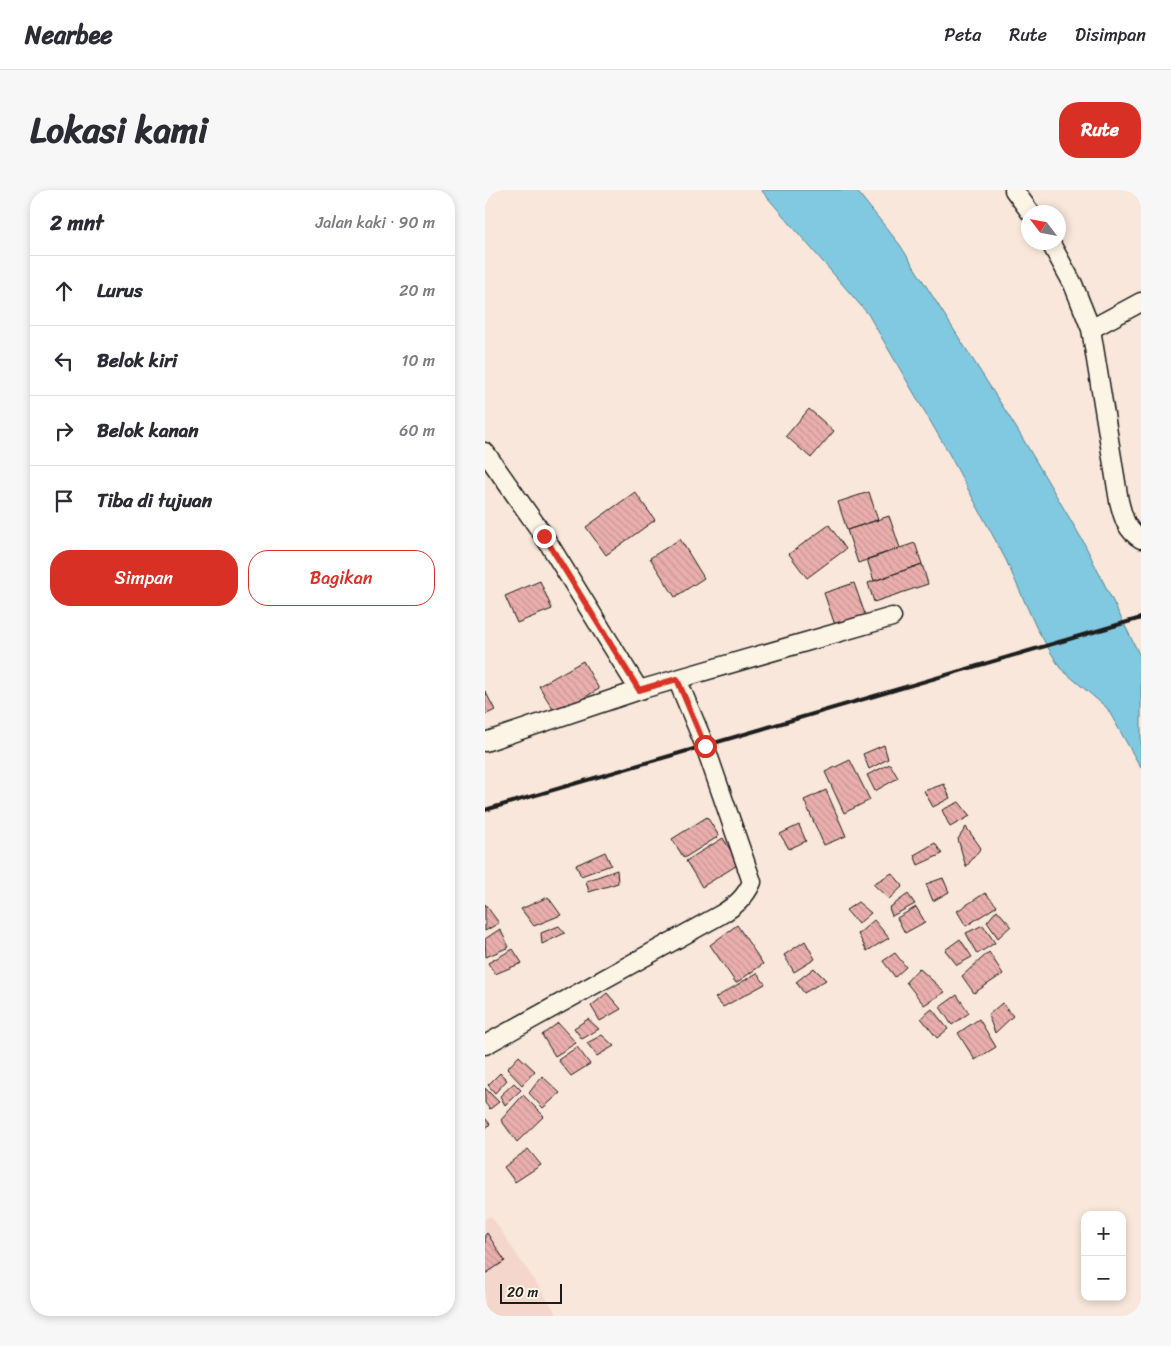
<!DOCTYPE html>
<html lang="id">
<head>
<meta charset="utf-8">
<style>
  body { margin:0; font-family:Sriracha,sans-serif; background:#f7f7f7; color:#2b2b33 }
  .controls { position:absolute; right:15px; bottom:15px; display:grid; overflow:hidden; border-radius:10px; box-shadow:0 2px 8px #0003 }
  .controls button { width:45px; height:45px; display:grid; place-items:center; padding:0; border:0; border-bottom:1px solid #e1e1e2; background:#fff; color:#2b2b33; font:25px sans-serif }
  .compass { position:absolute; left:536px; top:15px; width:45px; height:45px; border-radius:50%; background:#fff; box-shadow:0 2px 8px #0003; rotate:302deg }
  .scale { position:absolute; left:15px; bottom:12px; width:62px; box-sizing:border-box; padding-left:5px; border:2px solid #1c1c1c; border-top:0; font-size:14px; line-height:18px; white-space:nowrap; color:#1c1c1c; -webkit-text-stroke:4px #fcf5e5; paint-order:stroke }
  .stop { position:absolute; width:15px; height:15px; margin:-11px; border:4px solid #d93025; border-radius:50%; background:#fff }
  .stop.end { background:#d93025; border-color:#fff; box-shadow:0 1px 5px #0008 }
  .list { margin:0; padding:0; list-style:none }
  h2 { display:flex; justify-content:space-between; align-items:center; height:65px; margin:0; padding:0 20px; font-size:21px }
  h2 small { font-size:16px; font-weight:400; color:#7c7c81 }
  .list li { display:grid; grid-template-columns:32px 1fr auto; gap:15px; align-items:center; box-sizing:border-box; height:70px; padding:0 20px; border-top:1px solid #e1e1e2 }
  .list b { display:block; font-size:19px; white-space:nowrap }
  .list em { font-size:16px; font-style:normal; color:#7c7c81 }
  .actions { display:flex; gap:10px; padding:15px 20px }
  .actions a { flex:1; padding:11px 0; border:1px solid #d93025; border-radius:20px; text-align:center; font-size:18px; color:#d93025 }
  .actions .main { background:#d93025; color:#fff }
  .icon { flex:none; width:28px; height:28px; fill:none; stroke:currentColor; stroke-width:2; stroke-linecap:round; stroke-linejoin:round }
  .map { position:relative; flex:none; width:656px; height:1126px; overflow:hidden; border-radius:20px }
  header { display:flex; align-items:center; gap:30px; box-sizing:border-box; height:70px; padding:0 25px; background:#fff; border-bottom:1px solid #e1e1e2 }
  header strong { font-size:24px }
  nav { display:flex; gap:28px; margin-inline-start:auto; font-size:18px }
  .intro { display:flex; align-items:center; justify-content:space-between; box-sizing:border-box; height:120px; padding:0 30px }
  h1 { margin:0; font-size:35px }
  .button { padding:12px 22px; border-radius:20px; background:#d93025; color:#fff; font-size:18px; font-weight:700 }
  main { display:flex; gap:30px; padding:0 30px }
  aside { flex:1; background:#fff; border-radius:20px; box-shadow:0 2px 8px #0003 }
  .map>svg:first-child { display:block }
  .built { fill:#f4d6cc }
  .water { fill:#80c9e1; stroke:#588492 }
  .building { fill:url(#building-back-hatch); stroke:#1c1c1c }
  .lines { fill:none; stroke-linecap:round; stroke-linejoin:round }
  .minor-casing { stroke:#1c1c1c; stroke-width:21 }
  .minor { stroke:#fcf5e5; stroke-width:18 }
  .rail { stroke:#1c1c1c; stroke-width:4 }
  .route { stroke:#d93025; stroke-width:6 }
</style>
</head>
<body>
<header>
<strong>Nearbee</strong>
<nav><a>Peta</a><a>Rute</a><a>Disimpan</a></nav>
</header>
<div class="intro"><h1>Lokasi kami</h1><a class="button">Rute</a></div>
<main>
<aside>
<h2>2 mnt<small>Jalan kaki · 90 m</small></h2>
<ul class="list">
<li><svg class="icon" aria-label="ahead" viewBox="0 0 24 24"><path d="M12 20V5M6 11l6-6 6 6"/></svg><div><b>Lurus</b></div><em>20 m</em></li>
<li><svg class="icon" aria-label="left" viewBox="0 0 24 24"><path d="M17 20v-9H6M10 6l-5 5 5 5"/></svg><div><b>Belok kiri</b></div><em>10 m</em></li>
<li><svg class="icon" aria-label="right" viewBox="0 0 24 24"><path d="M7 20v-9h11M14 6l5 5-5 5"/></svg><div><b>Belok kanan</b></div><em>60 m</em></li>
<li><svg class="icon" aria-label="arrive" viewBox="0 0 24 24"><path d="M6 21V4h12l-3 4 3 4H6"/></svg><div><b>Tiba di tujuan</b></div></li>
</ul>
<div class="actions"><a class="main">Simpan</a><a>Bagikan</a></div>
</aside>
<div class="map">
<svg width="656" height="1126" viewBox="0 0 656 1126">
  <defs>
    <pattern id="building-back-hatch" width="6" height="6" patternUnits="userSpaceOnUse" patternTransform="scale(1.25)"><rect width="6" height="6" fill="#eaafad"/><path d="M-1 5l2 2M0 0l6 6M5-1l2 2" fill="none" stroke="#c89694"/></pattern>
  </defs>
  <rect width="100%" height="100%" fill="#f8e7da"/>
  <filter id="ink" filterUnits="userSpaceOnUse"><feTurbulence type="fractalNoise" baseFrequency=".02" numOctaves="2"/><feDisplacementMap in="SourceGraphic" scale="10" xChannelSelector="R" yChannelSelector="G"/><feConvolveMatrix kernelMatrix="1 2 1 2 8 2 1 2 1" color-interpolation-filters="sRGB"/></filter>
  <g filter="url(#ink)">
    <!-- built -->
    <path class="built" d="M6,1026L73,1126H0V1029Z"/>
    <!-- water -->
    <path class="water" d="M276,0H371L415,55L532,239L598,351L656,468V578L622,518L575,478L551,437L521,370L462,260L383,124Z"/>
    <!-- building -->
    <path class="building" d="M324,219L349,241L326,268L301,246Z
      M150,302L170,330L121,365L101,337Z
      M384,302L393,330L362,340L353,312Z
      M404,326L415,358L373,373L362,340Z
      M344,335L361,359L322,388L304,364Z
      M195,349L219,388L190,407L165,368Z
      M430,353L437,374L389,391L382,369Z
      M437,374L443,394L389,412L383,393Z
      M55,391L67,419L32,433L20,406Z
      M369,393L381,427L351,438L339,403Z
      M98,471L114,499L71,524L54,496Z
      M0,501L10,520L0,525Z
      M399,555L403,569L384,579L378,564Z
      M365,570L385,610L359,623L340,582Z
      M405,574L413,588L390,601L382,585Z
      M459,594L465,608L448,617L439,601Z
      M341,600L361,646L339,655L319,610Z
      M474,612L485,626L465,637L457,620Z
      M222,627L234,646L199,668L187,649Z
      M314,635L321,651L304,659L295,644Z
      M481,637L496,658L481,677L473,649Z
      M238,648L254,674L217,697L201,671Z
      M450,653L457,664L433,675L429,665Z
      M120,662L126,675L96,686L91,675Z
      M132,680L133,693L104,702L101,691Z
      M407,683L418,696L404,709L388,694Z
      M458,688L464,702L448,711L441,694Z
      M500,703L512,716L481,736L472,721Z
      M423,704L430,714L407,726L404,718Z
      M63,707L76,725L49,736L36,719Z
      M373,712L386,723L373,734L361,720Z
      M0,714L14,733L0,741Z
      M431,717L440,732L420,743L412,728Z
      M512,720L526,736L513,748L502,732Z
      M389,730L404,748L382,761L373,744Z
      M252,735L278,774L251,793L225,755Z
      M498,735L510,753L492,764L481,743Z
      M74,736L80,743L57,754L56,743Z
      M15,739L24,757L1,767L0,749Z
      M475,749L487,767L472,775L460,760Z
      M320,751L330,769L309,782L299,765Z
      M28,759L37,773L10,784L3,773Z
      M504,762L518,784L489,803L477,786Z
      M410,763L421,777L410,787L398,771Z
      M329,778L341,790L319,803L311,792Z
      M434,778L460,802L439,815L421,792Z
      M272,783L280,794L238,817L230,808Z
      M122,803L136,819L115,831L106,816Z
      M472,805L484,823L467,835L455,817Z
      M517,813L528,826L510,843L503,825Z
      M447,819L463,839L452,848L436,828Z
      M103,829L114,839L97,849L89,838Z
      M494,829L511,857L490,870L473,843Z
      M73,833L91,853L70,866L57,845Z
      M117,845L129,856L112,866L102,853Z
      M92,857L105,874L86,886L73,870Z
      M34,866L50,881L37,895L22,879Z
      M15,883L22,890L10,903L3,895Z
      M57,886L75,903L58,918L44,903Z
      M29,893L36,900L20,915L15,906Z
      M0,898L14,912L5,919L0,913Z
      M38,905L59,926L32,952L16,930Z
      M0,928L5,934L0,939Z
      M43,959L56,975L30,992L19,977Z
      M2,1043L20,1071L0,1084V1045Z"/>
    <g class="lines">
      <defs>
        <path id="minor" d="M529,0L545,22
          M565,52L588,94L606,139L634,311C638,327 641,340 656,349
          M606,139L656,112
          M0,262L59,346L154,500
          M0,552L161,498L407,427
          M0,855L235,725C250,716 260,708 267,692L220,556L192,489"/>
      </defs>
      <!-- minor casing -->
      <use href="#minor" class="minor-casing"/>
      <!-- minor -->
      <use href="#minor" class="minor"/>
      <!-- rail -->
      <path class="rail" d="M0,620L656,428"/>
    </g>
  </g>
  <g class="lines" filter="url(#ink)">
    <!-- route -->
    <path class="route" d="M59,346L154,500L192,489L220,556"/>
  </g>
</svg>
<div class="controls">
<button>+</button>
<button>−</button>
</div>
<svg class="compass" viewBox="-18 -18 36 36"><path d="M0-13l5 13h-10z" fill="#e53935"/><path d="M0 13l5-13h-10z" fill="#7c7c81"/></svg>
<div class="scale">20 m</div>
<div class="stop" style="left:220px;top:556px"></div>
<div class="stop end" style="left:59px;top:346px"></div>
</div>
</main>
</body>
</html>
